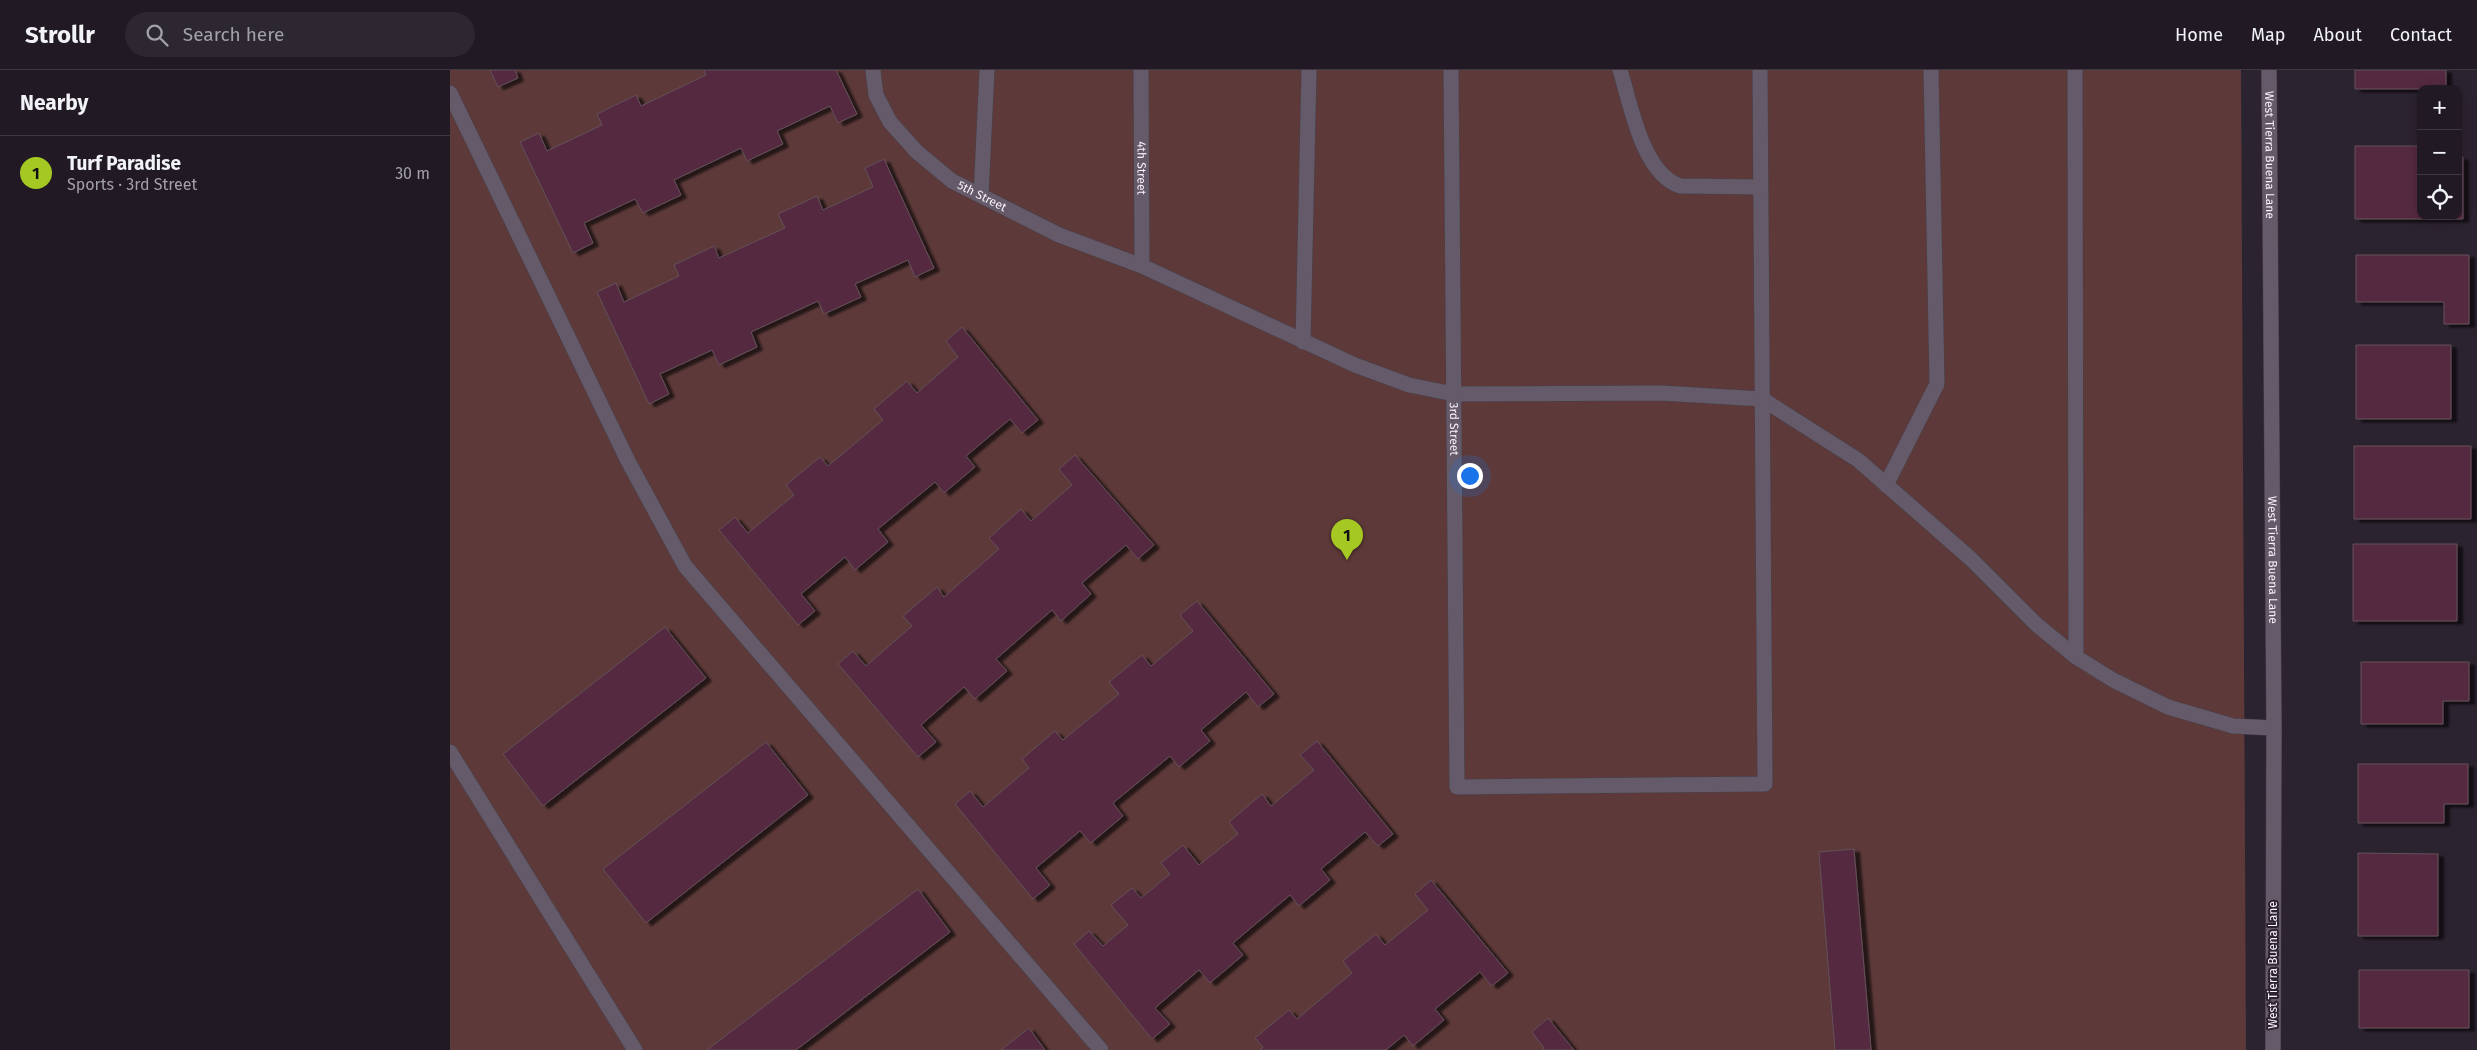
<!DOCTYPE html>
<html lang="en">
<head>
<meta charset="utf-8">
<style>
  body { margin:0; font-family:"Fira Sans",sans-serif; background:#2d2731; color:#f1f3f6 }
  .controls { position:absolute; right:15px; top:15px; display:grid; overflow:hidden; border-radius:10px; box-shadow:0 2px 12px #0003 }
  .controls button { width:45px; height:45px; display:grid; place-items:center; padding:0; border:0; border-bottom:1px solid #3e3841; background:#211a24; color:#f1f3f6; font:25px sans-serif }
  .you { position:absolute; left:1019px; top:405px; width:18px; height:18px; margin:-12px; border:4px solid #fff; border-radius:50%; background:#1a73e8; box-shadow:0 0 0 8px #1a73e833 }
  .badge { display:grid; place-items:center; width:32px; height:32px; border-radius:50%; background:#a5c823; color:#111; font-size:16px; font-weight:700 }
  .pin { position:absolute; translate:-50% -41px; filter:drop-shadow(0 1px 2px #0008) }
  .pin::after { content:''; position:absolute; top:26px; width:18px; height:15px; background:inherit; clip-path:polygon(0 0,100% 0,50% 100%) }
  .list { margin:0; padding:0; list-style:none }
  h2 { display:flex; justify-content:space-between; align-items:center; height:65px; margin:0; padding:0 20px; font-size:21px }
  h2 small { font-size:16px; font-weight:400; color:#a2a1a6 }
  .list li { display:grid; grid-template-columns:32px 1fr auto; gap:15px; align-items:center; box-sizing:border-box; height:75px; padding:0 20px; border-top:1px solid #3e3841 }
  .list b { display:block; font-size:19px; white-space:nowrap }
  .list p { margin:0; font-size:16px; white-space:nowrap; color:#a2a1a6 }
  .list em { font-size:16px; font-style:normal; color:#a2a1a6 }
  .icon { flex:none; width:28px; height:28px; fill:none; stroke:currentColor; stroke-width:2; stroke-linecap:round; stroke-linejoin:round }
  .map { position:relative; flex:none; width:2027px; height:980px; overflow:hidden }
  header { display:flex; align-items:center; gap:30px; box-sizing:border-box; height:70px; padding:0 25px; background:#211a24; border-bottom:1px solid #3e3841 }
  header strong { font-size:24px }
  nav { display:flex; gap:28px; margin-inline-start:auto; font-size:18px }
  .search { width:350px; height:45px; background:#2d2731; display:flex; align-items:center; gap:12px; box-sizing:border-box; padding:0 18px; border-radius:28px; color:#a2a1a6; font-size:19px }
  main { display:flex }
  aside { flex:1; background:#211a24 }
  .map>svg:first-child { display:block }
  .green { fill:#5d3a39 }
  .building { fill:#552941; stroke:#625159; filter:url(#shadow) }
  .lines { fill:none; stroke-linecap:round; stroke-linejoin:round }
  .minor-casing { stroke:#463f49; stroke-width:16 }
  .minor { stroke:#645a69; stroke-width:15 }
  .labels { text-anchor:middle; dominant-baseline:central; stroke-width:4; stroke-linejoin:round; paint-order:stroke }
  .street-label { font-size:12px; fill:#f8f2fa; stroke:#2c2330 }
</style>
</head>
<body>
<header>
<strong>Strollr</strong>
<div class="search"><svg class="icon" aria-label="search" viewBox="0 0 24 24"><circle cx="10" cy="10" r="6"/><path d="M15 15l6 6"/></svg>Search here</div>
<nav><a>Home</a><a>Map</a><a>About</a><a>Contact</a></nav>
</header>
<main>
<aside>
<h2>Nearby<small></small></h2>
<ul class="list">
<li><span class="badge">1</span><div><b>Turf Paradise</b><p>Sports · 3rd Street</p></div><em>30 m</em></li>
</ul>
</aside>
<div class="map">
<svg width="2027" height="980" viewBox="0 0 2027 980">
  <defs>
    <filter id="shadow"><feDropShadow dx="5.5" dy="3" stdDeviation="1" flood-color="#0009"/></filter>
  </defs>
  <rect width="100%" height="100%" fill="#2c2330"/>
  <!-- green -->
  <path class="green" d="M0,0H1791L1796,980H0Z"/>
  <!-- building -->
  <path class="building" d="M40,0H65L68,8L48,17Z
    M254,0H386L407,44L388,53L380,36L327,61L333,74L297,91L291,78L224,110L231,125L193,143L185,129L134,153L143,173L123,183L70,72L89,63L97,81L152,55L147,44L186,25L191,36L256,5Z
    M1905,0H1996V19H1905Z
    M1905,76H1971V146H2008V87H2013V149H1905Z
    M434,89L484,198L465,207L458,190L405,214L411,227L374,244L368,231L301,262L307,277L269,295L262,280L210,304L219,324L199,334L147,222L166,213L174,232L229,206L224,195L264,176L269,188L335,158L328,144L367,126L373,140L423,117L415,98Z
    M1906,185H2019V254H1994V232H1906Z
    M512,257L588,350L572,363L560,349L516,386L525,397L494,423L485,412L428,459L438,472L405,500L395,487L351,524L365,541L348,555L269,460L285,447L298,463L344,425L336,415L370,387L378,396L433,350L424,339L457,311L467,323L508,287L496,271Z
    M1906,275H2001V349H1906Z
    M1904,376H2021V449H1904Z
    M625,385L704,475L688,489L676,475L632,513L641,524L611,551L602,540L546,589L557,601L525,629L514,617L471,655L486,672L468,687L388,594L403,581L416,596L462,556L453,546L487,517L494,527L549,479L539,468L571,439L581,451L622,415L609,399Z
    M1903,474H2007V551H1903Z
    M747,531L824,624L808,637L796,622L751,660L760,671L729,697L720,686L663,733L673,746L641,773L630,761L586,798L600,815L583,829L505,734L520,721L533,737L579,698L572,689L605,661L613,670L669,624L659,612L692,585L701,596L743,561L730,545Z
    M215,557L256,608L93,736L53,684Z
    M1911,592H2019V631H1993V654H1911Z
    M867,671L943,764L928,776L915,762L871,799L880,810L849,836L840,825L783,873L793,885L760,913L749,900L705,938L720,954L702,969L624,874L639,861L653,876L678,855L661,835L682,818L691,828L720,804L711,793L733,775L749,795L788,764L779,752L812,724L821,736L864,700L850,685Z
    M316,672L358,725L196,853L153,799Z
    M1908,694H2018V734H1994V753H1908Z
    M1404,779L1421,980H1385L1369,782Z
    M1908,783L1988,784V866H1908Z
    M981,810L1058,903L1042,916L1030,902L985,939L994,950L963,976L954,965L936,980H810L813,977L805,968L839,940L847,949L902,903L893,891L926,864L935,875L978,840L965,824Z
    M468,819L500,862L346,980H257Z
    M1909,900H2019V958H1909Z
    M1098,948L1124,980H1092L1094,978L1082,962Z
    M579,958L595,980H551Z"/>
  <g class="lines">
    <defs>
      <g id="minor">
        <path id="s1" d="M423,0L426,25L440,52L467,82L502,111L609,165L692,196L905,295L959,315L1004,324L1211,323L1312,329L1408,390L1521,489L1586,554L1626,587L1663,610L1718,637L1783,656L1824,658"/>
        <path id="s2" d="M691,0L692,196"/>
        <path id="s3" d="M1001,0L1007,717L1315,714L1310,0"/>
        <path d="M1170,0C1181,35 1192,103 1230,116L1310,117"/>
        <path d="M1625,0L1626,587"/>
        <path id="s4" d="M1819,0L1824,658L1823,980"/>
        <path d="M0,23L178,391L235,496L651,980"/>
        <path d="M531,126L537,0"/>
        <path d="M853,272L859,0"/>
        <path d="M1436,415L1487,314L1481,0"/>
        <path d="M0,682L185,980"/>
      </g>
    </defs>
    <!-- minor casing -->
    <use href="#minor" class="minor-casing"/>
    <!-- minor -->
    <use href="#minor" class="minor"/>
  </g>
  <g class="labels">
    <!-- street labels -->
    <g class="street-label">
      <text stroke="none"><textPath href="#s4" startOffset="85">West Tierra Buena Lane</textPath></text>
      <text stroke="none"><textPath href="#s2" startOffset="98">4th Street</textPath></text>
      <text stroke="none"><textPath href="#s1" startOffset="175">5th Street</textPath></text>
      <text stroke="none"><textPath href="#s3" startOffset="359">3rd Street</textPath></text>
      <text stroke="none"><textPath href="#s4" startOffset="490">West Tierra Buena Lane</textPath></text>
      <text transform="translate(1823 895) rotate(-90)">West Tierra Buena Lane</text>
    </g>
  </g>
</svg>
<div class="controls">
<button>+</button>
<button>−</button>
<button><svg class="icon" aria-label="locate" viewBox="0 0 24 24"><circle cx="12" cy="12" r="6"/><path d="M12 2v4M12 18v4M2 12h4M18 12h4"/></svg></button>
</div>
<div class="you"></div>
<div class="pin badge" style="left:897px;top:490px">1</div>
</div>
</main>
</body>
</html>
